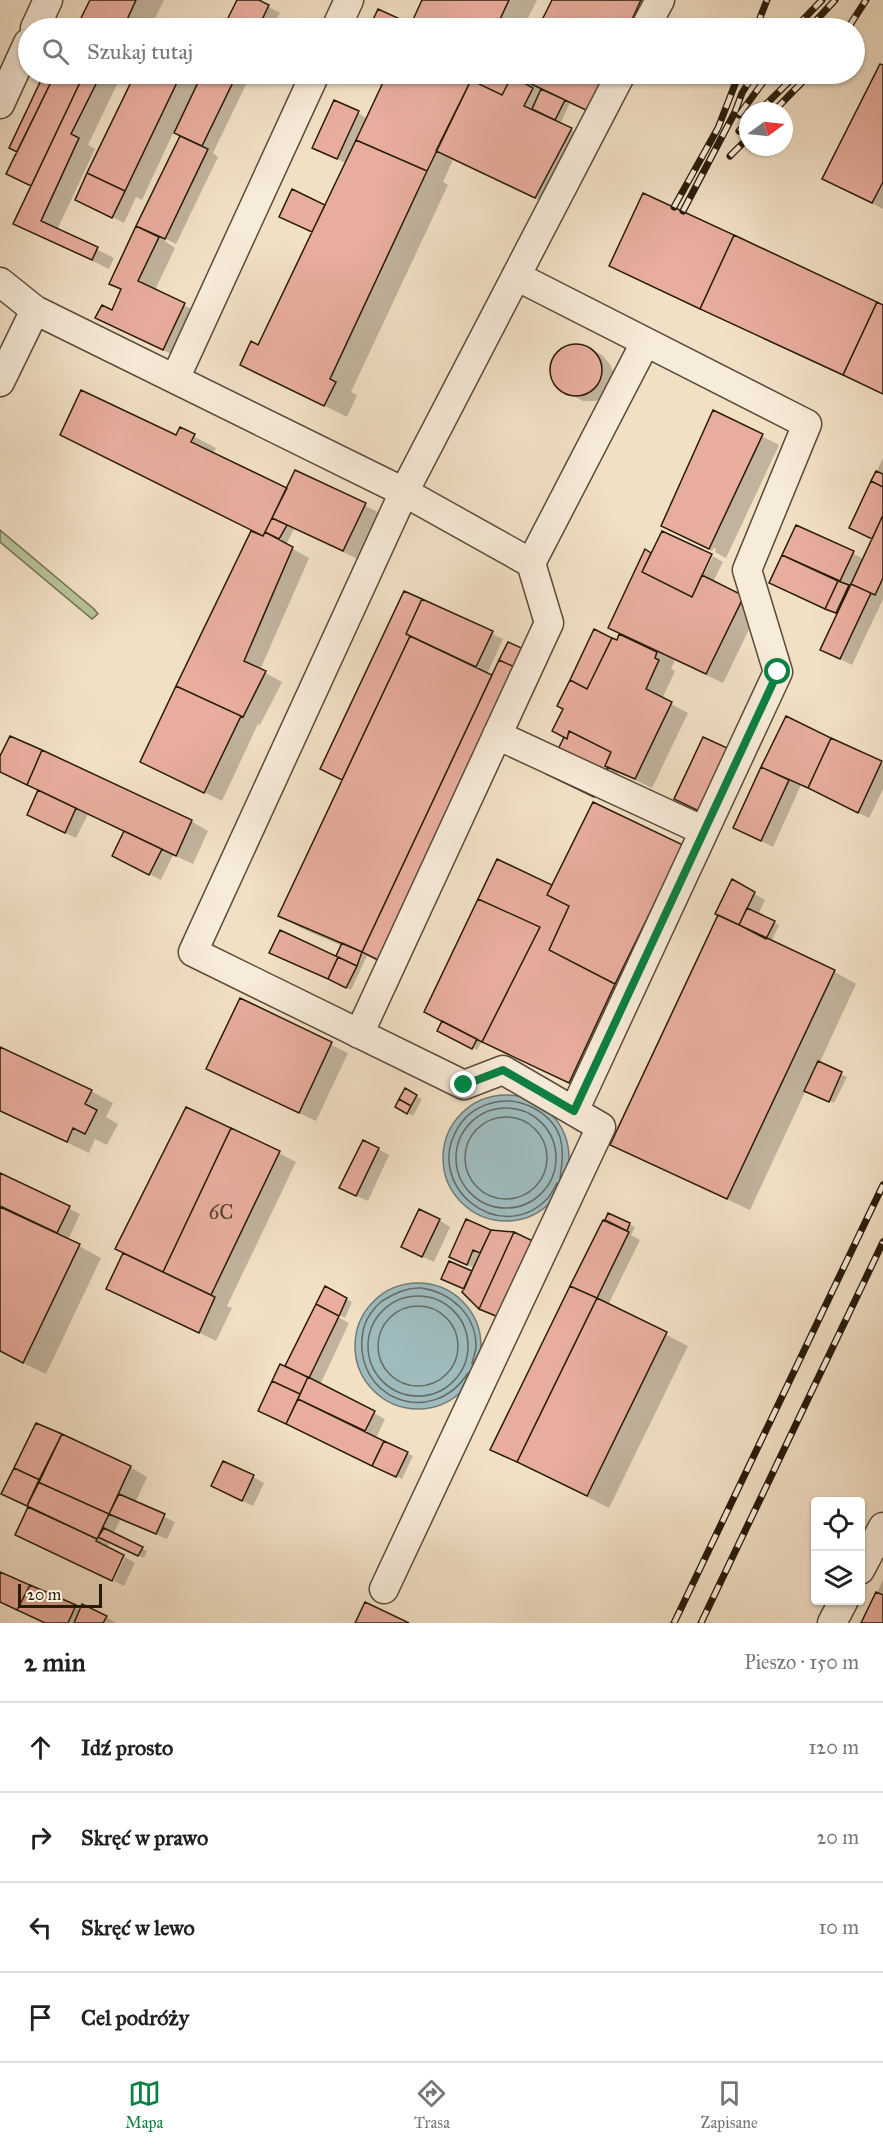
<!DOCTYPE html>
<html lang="pl">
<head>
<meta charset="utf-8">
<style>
  body { margin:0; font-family:"IM FELL Great Primer",serif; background:#f6f6f6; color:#222 }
  .controls { position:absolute; right:18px; bottom:18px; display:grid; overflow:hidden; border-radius:6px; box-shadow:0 2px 4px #0004 }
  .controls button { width:54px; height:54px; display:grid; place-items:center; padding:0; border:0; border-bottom:2px solid #e0e0e0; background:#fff; color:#222; font:30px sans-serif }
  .compass { position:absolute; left:739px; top:102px; width:54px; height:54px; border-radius:50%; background:#fff; box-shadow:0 2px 4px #0004; rotate:75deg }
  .scale { position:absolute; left:18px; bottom:15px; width:84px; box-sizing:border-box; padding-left:6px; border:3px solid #281b0a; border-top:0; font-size:16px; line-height:21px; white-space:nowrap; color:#281b0a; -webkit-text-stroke:4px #f7ebd9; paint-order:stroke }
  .stop { position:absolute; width:18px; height:18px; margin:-14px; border:4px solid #0b8043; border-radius:50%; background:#fff }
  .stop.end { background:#0b8043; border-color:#fff; box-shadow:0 2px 6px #0008 }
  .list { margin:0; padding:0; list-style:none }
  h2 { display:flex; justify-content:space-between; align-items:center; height:78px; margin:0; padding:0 24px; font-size:26px }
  h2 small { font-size:20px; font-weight:400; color:#767676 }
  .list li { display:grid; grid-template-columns:39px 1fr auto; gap:18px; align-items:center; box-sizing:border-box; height:90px; padding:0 24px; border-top:2px solid #e0e0e0 }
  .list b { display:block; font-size:22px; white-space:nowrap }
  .list em { font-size:20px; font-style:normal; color:#767676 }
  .icon { flex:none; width:33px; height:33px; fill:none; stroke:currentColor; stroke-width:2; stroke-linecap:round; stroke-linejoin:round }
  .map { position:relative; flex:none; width:883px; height:1623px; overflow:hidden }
  .search { position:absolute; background:#fff; box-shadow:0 2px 4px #0004; left:18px; right:18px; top:18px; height:66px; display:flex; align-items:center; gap:15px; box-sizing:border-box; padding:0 21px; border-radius:33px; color:#767676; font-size:22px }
  .sheet { height:438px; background:#fff }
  nav { display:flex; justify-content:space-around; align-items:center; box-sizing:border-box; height:84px; border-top:2px solid #e0e0e0; background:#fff; font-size:16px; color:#767676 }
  nav a { display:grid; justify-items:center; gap:3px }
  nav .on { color:#0b8043 }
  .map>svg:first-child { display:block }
  .green { fill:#b7c397; stroke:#706f50; stroke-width:1.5 }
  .water { fill:#9fbbbe; stroke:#6f7b76; stroke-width:1.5 }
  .shadow { fill:#0003 }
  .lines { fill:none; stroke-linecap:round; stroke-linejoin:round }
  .shore { stroke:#646b64; stroke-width:1.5 }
  .building { fill:#e8ad9d; stroke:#281b0a; stroke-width:1.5 }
  .minor-casing { stroke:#5a4c39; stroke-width:31 }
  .minor { stroke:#f7ebd9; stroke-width:28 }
  .rail-casing { stroke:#281b0a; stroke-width:7 }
  .rail { stroke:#f7ebd9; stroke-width:4.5; stroke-dasharray:14; stroke-linecap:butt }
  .route { stroke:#0b8043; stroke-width:8 }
  .labels { text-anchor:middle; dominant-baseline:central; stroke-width:6; stroke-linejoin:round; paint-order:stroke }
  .number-label { font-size:21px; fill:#58402f }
</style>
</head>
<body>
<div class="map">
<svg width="883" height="1623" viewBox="0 0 883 1623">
  <rect width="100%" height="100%" fill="#f2e0c5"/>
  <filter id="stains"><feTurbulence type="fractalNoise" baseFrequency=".00333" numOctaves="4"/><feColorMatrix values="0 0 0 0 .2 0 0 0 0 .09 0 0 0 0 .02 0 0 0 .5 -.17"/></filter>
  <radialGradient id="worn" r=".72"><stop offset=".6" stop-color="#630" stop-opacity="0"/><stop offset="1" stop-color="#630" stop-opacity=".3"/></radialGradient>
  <!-- green -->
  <path class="green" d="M0,530L94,609L98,614L92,619L0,542Z"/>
  <!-- water -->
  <path class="water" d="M443 1158a63 63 0 1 1 126 0a63 63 0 1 1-126 0Z
    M355 1346a63 63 0 1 1 126 0a63 63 0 1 1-126 0Z"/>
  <!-- shadow -->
  <path class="shadow" d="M91,0H164L150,28H78Z
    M238,0H256L280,13L272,28H225Z
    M424,0H537L523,28H370L379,10L413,27Z
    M553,0H669L655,28H540Z
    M160,22L173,28H157Z
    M883,67V209L824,179Z
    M56,74H122L88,145L95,149L57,230L114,258L109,269L15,223L32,187L8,174L18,152L43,80L51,84Z
    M136,74H251L213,153L218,157L176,244L166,239L165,241L175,248L155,290L201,314L180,358L114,327L112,312L122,290L111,283L182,136L174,131L142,200L136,197L124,223L77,199Z
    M389,74H520L525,76V74H634L611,122L570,103L560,124L588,139L553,207L453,160L443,182L448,185L351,392L357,395L347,417L242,364L259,347L313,233L292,223L325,208L346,163L325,154L358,113L368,119Z
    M611,266L883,306V395L627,275Z
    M570,345H582L589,348L602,355L610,364L613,371V382L602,398L595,401H583L564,391L555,383L552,376V364L555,357L563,349Z
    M714,412L779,445L726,558L715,552L716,549L714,548L712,551L663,526Z
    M180,429L216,448L213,454L287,489L296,472L382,514L360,560L294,529L286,545L309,558L260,670L282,682L260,725L258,724L222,801L142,762L253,531L62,435L177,437Z
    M883,458V599L852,665L834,656L838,615L771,582L797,527L864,559L873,539L851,527Z
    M646,551L700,576H703L713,556L723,562L713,582L760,607L723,683L675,660L671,669L675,671L662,699L688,713L652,788L619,772L605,802L559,780L621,634Z
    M405,593L503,639L487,674L493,677L384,964L367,956L351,990L271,952L336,958L342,946L301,928L280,916L343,781L322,769Z
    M787,718L883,764V789L869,818L801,785L773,847L735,828Z
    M0,760L191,821L208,831L193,864L173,855L161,880L125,862V832L88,814L76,838L40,821V790L0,771Z
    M682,847L592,1094L482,1041L477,1050L439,1030L553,887Z
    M733,881L765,900L758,915L779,925L771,942L835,972L856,984L819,1064L847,1077L834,1103L806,1090L750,1210L634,1156L612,1144L719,915Z
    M240,1000L348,1053L316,1121L225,1078Z
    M0,1048L91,1091L113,1103L106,1117L118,1124L107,1145L95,1139L89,1153L0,1111Z
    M405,1090L422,1099L413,1116L397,1107Z
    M378,1149L389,1155L368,1201L352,1194Z
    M279,1153L296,1162L227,1306L232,1308L216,1341L108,1288L125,1253Z
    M0,1174L80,1214L68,1240L101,1258L46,1374L0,1352Z
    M609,1215L635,1227L631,1235L640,1240L608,1305L688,1346L609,1508L492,1449Z
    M439,1220L450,1227L434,1262L414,1253Z
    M467,1221L491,1232L514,1324L492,1315L473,1274L475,1268L462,1263Z
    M325,1288L352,1302L345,1318L339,1315L338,1317L349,1323L320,1385L385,1419L376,1438L413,1456L402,1479L271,1416Z
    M130,1467L147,1477L135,1503L175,1522L167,1539L120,1520L113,1534L147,1551L144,1558L110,1542L107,1548L17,1534L29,1506Z
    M253,1477L264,1483L253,1506L224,1492Z
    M125,1557L135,1563L124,1586L114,1581Z
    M0,1573L81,1610L106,1617L116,1623H46L0,1601Z
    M883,1580V1623H863Z"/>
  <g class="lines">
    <!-- shore -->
    <path class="shore" d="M456 1158a50 50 0 1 1 100 0a50 50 0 1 1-100 0Z
      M465 1158a41 41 0 1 1 82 0a41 41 0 1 1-82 0Z
      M557,1183C554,1188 551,1195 547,1199C499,1248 421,1184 459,1126C468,1112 481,1105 496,1102C521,1097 551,1112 560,1137C564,1151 562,1164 560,1178
      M368 1346a50 50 0 1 1 100 0a50 50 0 1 1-100 0Z
      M378 1346a40 40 0 1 1 80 0a40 40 0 1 1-80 0Z
      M468,1373C431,1430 351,1398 363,1331C365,1320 373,1308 382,1301C393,1294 407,1287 421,1288C450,1292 476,1314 476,1346C476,1352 473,1358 472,1364"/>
  </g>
  <!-- building -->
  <path class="building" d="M90,0H136L126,22L132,25L131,28H76Z
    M237,0H259L269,5L258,28H223Z
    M422,0H509L496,28H421L411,24Z
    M552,0H641L628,28H538Z
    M378,9L411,24L409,28H369Z
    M880,64L883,65V182L872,203L822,179Z
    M55,74H84L31,186L6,174Z
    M84,74H101L71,134L79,138L41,221L98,247L92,260L13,224Z
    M135,74H181L125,191L87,173Z
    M202,74H237L202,146L174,133Z
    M387,74H474L427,171L356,140Z
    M474,74H484L479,84L502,95L513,74L527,75L524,83L533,88L524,106L572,128L535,198L436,151Z
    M484,74H513L502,95L479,84Z
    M524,74H606L588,111L525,81L527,75Z
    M42,78L51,82L17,152L9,148Z
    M541,89L565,100L555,120L532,109Z
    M334,100L359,111L337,159L312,148Z
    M180,136L208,149L165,239L136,226Z
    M356,140L427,171L330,379L336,382L324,406L240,365L251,341L258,345Z
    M87,173L125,191L112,218L75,200Z
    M292,189L325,205L312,232L279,217Z
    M643,193L734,235L700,309L609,266Z
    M136,226L159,237L138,281L185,303L163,350L95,318L102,305L112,310L121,289L109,284Z
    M734,235L877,302L843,375L700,309Z
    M877,302L883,305V394L843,375Z
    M550 370a26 26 0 1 1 52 0a26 26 0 1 1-52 0Z
    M81,390L176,435L180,427L195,434L191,442L287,488L263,536L60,435Z
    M713,410L763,434L709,549L661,526Z
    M295,470L366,503L343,551L272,518Z
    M876,471L883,474V487L871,481Z
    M871,481L883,487V515L872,539L849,528Z
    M883,515V578L875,595L851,584Z
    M272,518L287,525L279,539L265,532Z
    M796,525L854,551L840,581L782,555Z
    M251,531L263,536L265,532L293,547L244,661L266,671L243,717L176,686Z
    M662,531L712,554L692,597L642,572Z
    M645,549L651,553L642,572L692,597L702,575L744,596L706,674L608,628Z
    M782,555L838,581L825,609L769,583Z
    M838,581L849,585L836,613L825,609Z
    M851,584L871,593L840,659L820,650Z
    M404,591L422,599L406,634L410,636L342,780L320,769Z
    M422,599L493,631L476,667L406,634Z
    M594,629L612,638L587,689L570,680Z
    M619,634L657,652L655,658L659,660L646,689L672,702L635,779L605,766L611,752L569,731L567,739L552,731L563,709L557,706L570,680L587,689L612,638L617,640Z
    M410,636L492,675L362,952L278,916Z
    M508,642L528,651L519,669L499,660Z
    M499,660L519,669L380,961L362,952Z
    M176,686L241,716L204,793L140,762Z
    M786,716L831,738L808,788L761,767Z
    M569,731L611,752L605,766L608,767L594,797L546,774L564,737L567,739Z
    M10,736L42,750L27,785L0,772V756Z
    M703,737L736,752L705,814L674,799Z
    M831,738L882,761L858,813L808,788Z
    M42,750L192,820L176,856L27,785Z
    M761,767L789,780L761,841L733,828Z
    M38,790L76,808L65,833L27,815Z
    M593,802L683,845L615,984L549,950L569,906L547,895Z
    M124,831L162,849L149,875L112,856Z
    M497,859L552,885L547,895L569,906L549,950L615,984L569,1083L482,1042L540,927L478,899Z
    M732,879L755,892L739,925L715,914Z
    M478,899L540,927L482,1042L424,1012Z
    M747,908L775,921L766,939L739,925Z
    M718,915L835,970L727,1199L610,1145Z
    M280,930L338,957L328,979L269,953Z
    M342,943L362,952L357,966L336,956Z
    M338,957L357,966L346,988L328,979Z
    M240,998L332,1042L299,1113L206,1069Z
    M442,1021L477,1039L472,1049L437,1031Z
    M0,1047L92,1090L85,1104L97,1110L85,1134L73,1128L67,1142L0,1111Z
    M818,1061L842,1072L829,1102L804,1091Z
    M405,1088L417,1095L411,1106L399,1099Z
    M399,1099L411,1106L407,1114L395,1107Z
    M186,1107L231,1128L163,1272L115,1249Z
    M231,1128L280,1151L211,1295L163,1272Z
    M363,1140L379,1148L356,1196L339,1188Z
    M0,1173L70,1206L57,1233L0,1206Z
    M0,1207L80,1244L23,1363L0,1351Z
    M419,1209L440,1219L422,1257L401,1247Z
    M608,1213L630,1223L627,1231L605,1220Z
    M466,1219L491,1230L480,1253L473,1250L467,1265L449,1257Z
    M603,1220L629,1232L597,1298L570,1286Z
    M491,1230L514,1232L479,1309L462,1292Z
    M514,1232L537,1243L503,1319L479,1309Z
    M123,1253L215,1297L199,1333L106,1289Z
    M449,1261L472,1271L464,1289L441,1279Z
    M325,1286L347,1298L339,1316L316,1304Z
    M570,1286L597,1298L517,1462L490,1450Z
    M597,1298L667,1332L587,1496L517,1462Z
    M316,1304L339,1316L309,1378L285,1366Z
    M280,1364L308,1377L300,1394L272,1381Z
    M308,1377L375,1411L365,1431L298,1399Z
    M272,1381L300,1394L286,1424L258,1411Z
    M298,1399L384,1441L372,1466L286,1424Z
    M36,1423L62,1434L40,1480L14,1468Z
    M62,1434L131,1466L109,1514L38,1482Z
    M384,1441L408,1452L396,1477L372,1466Z
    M223,1461L254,1475L242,1501L211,1486Z
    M14,1468L40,1480L27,1506L1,1494Z
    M38,1482L109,1514L97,1539L27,1506Z
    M119,1494L165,1514L156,1534L109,1514Z
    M28,1507L97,1539L96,1541L124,1555L112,1581L15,1535Z
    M104,1528L143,1547L138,1556L98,1537Z
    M0,1572L30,1585L17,1610L0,1602Z
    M30,1585L76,1605L68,1623H45L17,1610Z
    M876,1592L883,1595V1623H861Z
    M365,1602L409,1623H355Z
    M82,1604L107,1616L103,1623H74Z"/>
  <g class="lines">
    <defs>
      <path id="minor" d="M35,28L48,0
        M336,28L349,0
        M645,28L660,0
        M0,104L28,43
        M516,276L807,424L747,570L778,672L574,1111
        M0,282L35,310L404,492L621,74
        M175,379L315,74
        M0,382L35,310
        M497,735L704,831
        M359,1034L549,623L531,563L645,343
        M860,1570L883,1527
        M384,1589L601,1127L503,1070L464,1085L193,952L404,492L531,563
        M832,1623L844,1600"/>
    </defs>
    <!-- minor casing -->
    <use href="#minor" class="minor-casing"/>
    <!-- minor -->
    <use href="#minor" class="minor"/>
    <defs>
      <path id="rail" d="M756,28L767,0
        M795,28L822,0
        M809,28L835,0
        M848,28L866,0
        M759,111L797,74
        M774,111L810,74
        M739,115L769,74
        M739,131L748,122
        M730,156L748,138
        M674,207L718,128L739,74
        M683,211L735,112L742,93L754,74
        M674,1623L883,1185
        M701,1623L883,1242"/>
    </defs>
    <!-- rail casing -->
    <use href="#rail" class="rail-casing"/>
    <!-- rail -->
    <use href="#rail" class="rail"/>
  </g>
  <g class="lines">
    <!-- route -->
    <path class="route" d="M464,1085L503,1070L574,1111L778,672"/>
  </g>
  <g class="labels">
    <!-- number labels -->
    <g class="number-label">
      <text x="221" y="1212">6C</text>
    </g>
  </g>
  <rect width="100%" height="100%" filter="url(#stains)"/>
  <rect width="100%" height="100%" fill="url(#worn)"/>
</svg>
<div class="controls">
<button><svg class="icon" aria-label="locate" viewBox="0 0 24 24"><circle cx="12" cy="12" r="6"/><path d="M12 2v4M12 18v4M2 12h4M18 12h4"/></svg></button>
<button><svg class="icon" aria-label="layers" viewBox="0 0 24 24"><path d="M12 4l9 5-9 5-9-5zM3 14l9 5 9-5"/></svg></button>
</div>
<svg class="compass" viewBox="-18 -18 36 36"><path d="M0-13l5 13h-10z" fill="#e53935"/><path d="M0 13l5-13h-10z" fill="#767676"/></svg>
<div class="scale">20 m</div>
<div class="stop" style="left:778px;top:672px"></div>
<div class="stop end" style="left:464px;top:1085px"></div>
<div class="search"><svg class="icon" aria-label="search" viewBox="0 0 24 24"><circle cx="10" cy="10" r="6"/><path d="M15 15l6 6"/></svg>Szukaj tutaj</div>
</div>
<section class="sheet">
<h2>2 min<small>Pieszo · 150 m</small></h2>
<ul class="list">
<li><svg class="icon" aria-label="ahead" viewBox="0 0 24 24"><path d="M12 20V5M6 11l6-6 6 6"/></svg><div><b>Idź prosto</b></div><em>120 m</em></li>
<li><svg class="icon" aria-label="right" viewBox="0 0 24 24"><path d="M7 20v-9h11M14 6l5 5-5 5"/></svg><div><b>Skręć w prawo</b></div><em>20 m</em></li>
<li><svg class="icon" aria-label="left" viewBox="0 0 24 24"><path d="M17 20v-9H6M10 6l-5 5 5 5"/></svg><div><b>Skręć w lewo</b></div><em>10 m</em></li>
<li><svg class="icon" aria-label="arrive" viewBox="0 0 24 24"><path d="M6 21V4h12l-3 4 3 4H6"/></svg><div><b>Cel podróży</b></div></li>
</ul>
</section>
<nav>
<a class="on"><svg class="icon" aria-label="map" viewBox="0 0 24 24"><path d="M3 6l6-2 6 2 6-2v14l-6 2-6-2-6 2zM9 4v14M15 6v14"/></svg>Mapa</a>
<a><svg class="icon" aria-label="directions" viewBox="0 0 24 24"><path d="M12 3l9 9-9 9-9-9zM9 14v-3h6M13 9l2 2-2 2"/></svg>Trasa</a>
<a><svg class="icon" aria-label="saved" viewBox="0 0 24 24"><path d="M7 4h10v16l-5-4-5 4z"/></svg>Zapisane</a>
</nav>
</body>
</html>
